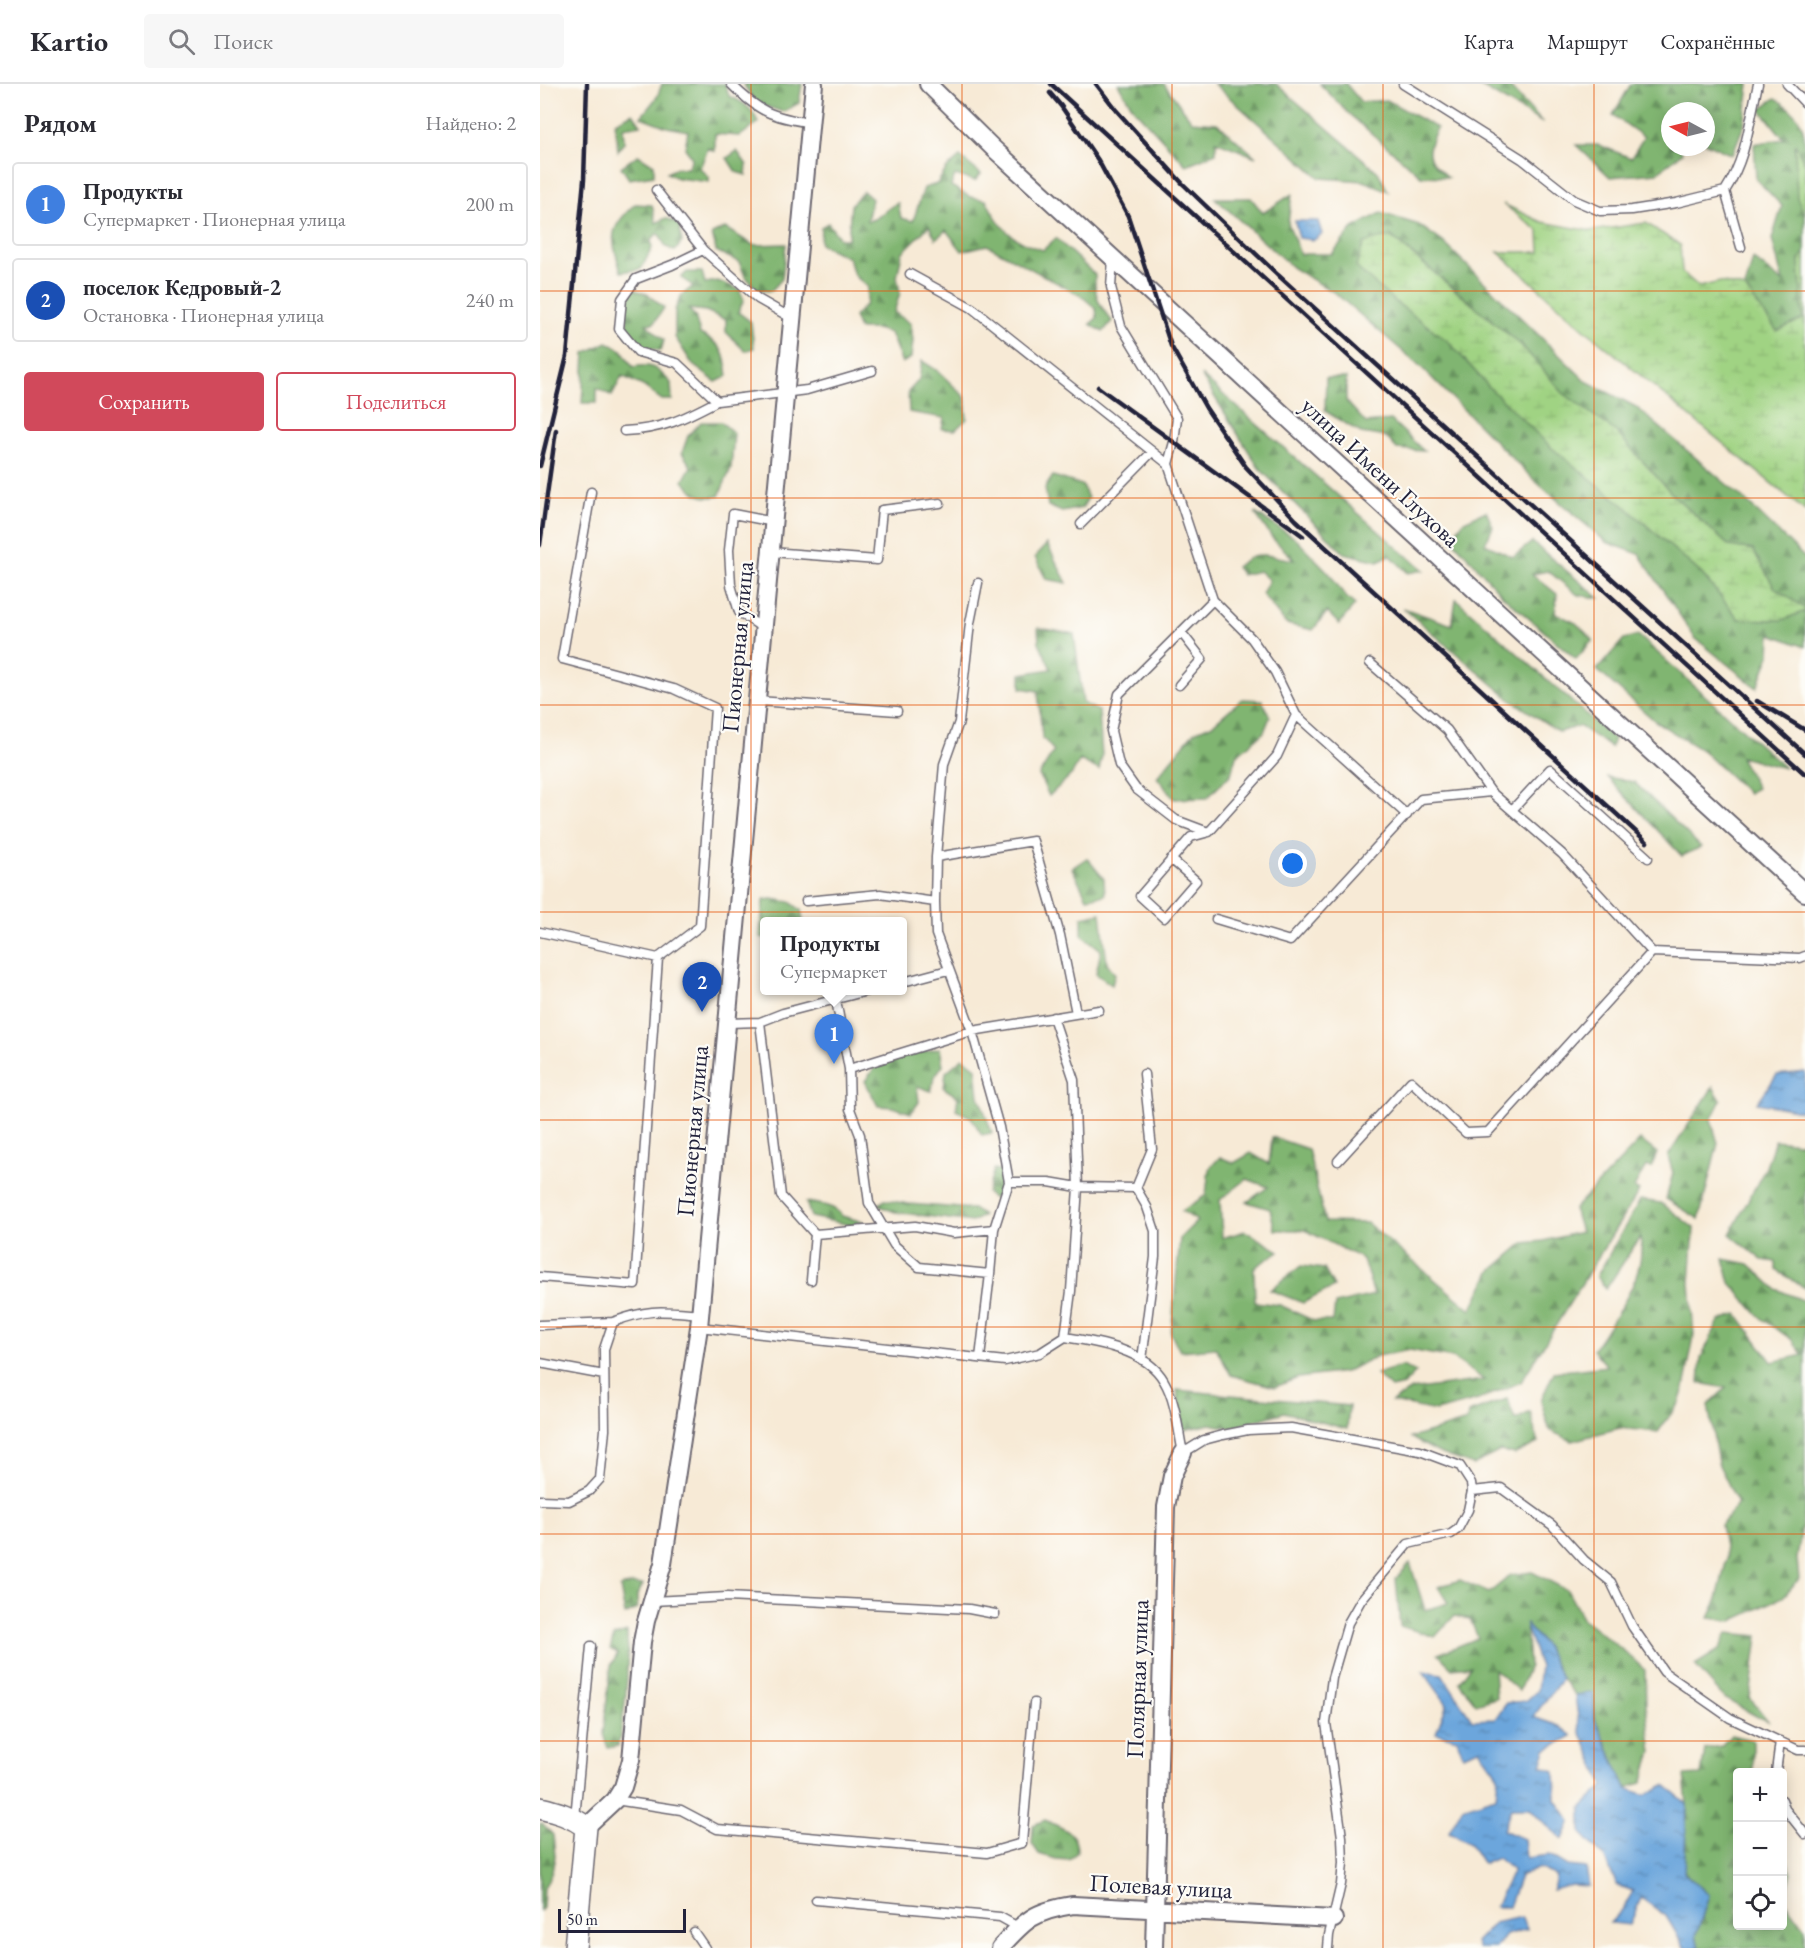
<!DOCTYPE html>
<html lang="ru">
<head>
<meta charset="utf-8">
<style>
  body { margin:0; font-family:"EB Garamond",serif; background:#f7f7f7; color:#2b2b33 }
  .controls { position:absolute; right:18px; bottom:18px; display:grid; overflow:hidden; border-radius:6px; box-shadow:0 3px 15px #0003 }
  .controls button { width:54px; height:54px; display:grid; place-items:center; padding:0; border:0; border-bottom:2px solid #e1e1e2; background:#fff; color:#2b2b33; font:30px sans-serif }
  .compass { position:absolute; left:1121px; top:18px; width:54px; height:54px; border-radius:50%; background:#fff; box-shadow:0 3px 15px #0003; rotate:277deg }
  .scale { position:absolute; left:18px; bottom:15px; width:128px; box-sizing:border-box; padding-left:6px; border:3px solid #22223b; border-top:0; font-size:16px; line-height:21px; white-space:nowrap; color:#22223b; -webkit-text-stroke:4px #fdfcf7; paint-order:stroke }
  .you { position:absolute; left:753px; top:780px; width:21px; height:21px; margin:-15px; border:4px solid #fff; border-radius:50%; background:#1a73e8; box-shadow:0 0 0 9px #1a73e833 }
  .badge { display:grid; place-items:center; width:39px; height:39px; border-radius:50%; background:#d1495b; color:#fff; font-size:20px; font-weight:700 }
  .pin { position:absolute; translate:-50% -50px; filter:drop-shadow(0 2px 3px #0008) }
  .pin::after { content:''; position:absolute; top:32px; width:21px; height:18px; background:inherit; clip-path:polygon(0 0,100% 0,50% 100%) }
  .popup { position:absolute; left:220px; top:833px; width:147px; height:78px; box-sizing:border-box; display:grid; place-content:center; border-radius:6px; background:#fff; filter:drop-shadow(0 2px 4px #0005); font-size:20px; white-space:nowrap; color:#7c7c81 }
  .popup b { font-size:22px; color:#2b2b33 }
  .popup::after { content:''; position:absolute; left:50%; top:100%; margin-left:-12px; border:12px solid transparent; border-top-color:#fff }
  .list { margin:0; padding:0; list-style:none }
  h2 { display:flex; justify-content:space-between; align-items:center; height:78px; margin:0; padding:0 24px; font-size:26px }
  h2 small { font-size:20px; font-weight:400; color:#7c7c81 }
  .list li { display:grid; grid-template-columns:39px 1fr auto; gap:18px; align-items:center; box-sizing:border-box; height:84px; margin:0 12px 12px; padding:0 12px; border:2px solid #e1e1e2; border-radius:6px }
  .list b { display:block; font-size:22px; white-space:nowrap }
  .list p { margin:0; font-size:20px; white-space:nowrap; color:#7c7c81 }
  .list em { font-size:20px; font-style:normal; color:#7c7c81 }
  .actions { display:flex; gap:12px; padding:18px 24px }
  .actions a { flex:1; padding:14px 0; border:2px solid #d1495b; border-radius:6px; text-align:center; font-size:21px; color:#d1495b }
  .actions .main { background:#d1495b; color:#fff }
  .icon { flex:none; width:33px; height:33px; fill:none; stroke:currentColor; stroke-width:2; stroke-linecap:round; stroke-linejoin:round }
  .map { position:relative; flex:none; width:1265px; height:1864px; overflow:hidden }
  header { display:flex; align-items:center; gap:36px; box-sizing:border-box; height:84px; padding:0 30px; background:#fff; border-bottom:2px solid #e1e1e2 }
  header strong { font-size:28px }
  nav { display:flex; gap:33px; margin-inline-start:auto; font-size:21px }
  .search { width:420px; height:54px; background:#f7f7f7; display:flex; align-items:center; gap:15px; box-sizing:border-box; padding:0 21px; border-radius:6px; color:#7c7c81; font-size:22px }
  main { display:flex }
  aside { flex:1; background:#fff }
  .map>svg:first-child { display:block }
  .forest { fill:url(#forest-firs); stroke:#516c56; stroke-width:1.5; fill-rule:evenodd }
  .wetland { fill:url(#wetland-marsh); stroke:#617a5f; stroke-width:1.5 }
  .water { fill:url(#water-ripples); stroke:#47648c; stroke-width:1.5 }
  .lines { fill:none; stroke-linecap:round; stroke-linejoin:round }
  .service-casing { stroke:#6d6871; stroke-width:11 }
  .minor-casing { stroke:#6d6871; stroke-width:20 }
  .tertiary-casing { stroke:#6d6871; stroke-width:24 }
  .service { stroke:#fff; stroke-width:8 }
  .minor { stroke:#fff; stroke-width:16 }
  .tertiary { stroke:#fff; stroke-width:21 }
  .rail { stroke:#22223b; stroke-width:4.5 }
  .grid { fill:none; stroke:#e8590c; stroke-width:1.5; stroke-opacity:0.55 }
  .labels { text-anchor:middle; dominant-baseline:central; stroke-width:4.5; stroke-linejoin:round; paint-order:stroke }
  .street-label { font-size:24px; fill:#22223b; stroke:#fdfcf7 }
</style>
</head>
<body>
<header>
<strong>Kartio</strong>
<div class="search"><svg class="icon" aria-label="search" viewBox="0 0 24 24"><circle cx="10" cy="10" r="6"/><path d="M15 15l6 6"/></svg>Поиск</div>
<nav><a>Карта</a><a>Маршрут</a><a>Сохранённые</a></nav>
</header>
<main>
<aside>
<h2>Рядом<small>Найдено: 2</small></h2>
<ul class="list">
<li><span class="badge" style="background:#3f7fe0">1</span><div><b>Продукты</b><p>Супермаркет · Пионерная улица</p></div><em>200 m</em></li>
<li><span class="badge" style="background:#1a4fb4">2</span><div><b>поселок Кедровый-2</b><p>Остановка · Пионерная улица</p></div><em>240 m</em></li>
</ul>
<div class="actions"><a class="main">Сохранить</a><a>Поделиться</a></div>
</aside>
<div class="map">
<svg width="1265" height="1864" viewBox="0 0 1265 1864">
  <defs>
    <pattern id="forest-firs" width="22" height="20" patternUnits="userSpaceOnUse" patternTransform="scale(1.5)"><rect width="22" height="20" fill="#80b571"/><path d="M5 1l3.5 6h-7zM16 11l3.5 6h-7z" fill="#68935e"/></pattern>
    <pattern id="wetland-marsh" width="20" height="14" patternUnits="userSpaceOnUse" patternTransform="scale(1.5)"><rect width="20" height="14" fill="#a0d383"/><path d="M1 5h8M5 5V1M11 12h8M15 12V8" fill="none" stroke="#8ab572"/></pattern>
    <pattern id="water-ripples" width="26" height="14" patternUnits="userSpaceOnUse" patternTransform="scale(1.5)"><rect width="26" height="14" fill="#6ca6dc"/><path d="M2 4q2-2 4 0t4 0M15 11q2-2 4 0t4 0" fill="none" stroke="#5887b4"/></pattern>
  </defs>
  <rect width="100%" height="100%" fill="#fdfcf7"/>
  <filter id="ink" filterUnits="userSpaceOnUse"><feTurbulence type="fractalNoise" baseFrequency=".0167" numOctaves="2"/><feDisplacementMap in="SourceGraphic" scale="12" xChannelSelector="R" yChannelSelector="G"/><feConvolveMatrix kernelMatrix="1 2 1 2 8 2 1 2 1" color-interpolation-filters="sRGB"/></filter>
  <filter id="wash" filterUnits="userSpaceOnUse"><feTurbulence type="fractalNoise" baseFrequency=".008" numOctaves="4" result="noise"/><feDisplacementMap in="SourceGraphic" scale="24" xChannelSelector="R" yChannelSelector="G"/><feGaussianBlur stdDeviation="1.35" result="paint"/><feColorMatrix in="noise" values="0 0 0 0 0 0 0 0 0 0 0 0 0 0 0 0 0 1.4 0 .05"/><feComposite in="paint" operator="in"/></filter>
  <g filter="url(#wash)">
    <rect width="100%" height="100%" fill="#f7ead6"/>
    <!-- forest -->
    <path class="forest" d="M122,0H185L189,12C202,17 214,26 218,39L200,52L175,50V67L168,64L160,84L169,93V98L137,94L127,89L136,84H148L152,74L145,64L148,47L127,43L101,33L117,13Z
      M203,0H262L259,19L243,28L216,19Z
      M578,0H624L652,37L677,39L716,73L676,57V69L646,81L594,25Z
      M674,0H736L838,88L848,107L824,97L780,94Z
      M780,0H806L821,18L847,16L897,44C884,71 886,74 908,93L881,92L809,30Z
      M935,0H967L1003,39L945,5Z
      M1091,0H1209L1204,41L1192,71L1166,59V27H1130V63H1140L1142,69L1117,89L1070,93L1036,61H1059L1091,74L1104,53L1073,31Z
      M1236,14C1265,34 1265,43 1265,80L1255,62L1257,113L1265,132V168L1259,176L1263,235L1237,248L1205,204L1213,175L1243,198L1232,155L1242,122L1216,95L1214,60L1244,55L1220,25Z
      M93,29L101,41L83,44L84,58L78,67L75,38Z
      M197,67L207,81L206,91L196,88L187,74Z
      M98,71L114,81V91L89,95L81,83Z
      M420,73L441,90L435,97L415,91L411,102L430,113L446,116C461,145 471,157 503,166L516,154L555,191C554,213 559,221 572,237L563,248L550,240L557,234L556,225L543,213L447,161L422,167L406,146L396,155L389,142L362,169L357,193L360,209L354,228L371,240L373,257L371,274L362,279L350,249L336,245H319L314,233L326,220L328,203L314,191L309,174L280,160L281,143L288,139L300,155H308L311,121L323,107L332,115L327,137C342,135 343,125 358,119L361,134L373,137L384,104L397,100L407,84Z
      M752,110L748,139L760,170H792L813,144L841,129L879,141L903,158L1046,297L1096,323L1205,416L1265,474V525L1234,503L1213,466L1189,462L1133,411L1076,348L1023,309L982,262L851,152L852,215L909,258L950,304L1012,364L1087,424L1162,490L1199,535L1242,536L1265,527V563L1231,550L1230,571L1217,604L1155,554L1099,470L1066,458L994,396L881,283L795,209L753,184L675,114H711L723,129Z
      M95,120L112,121L116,139L126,134L139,140L142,158L135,167L126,163L118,149L111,156L112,164L101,185L81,188C71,153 67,146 95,120Z
      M185,144L213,161L246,160L242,195L231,207L218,206L205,192L199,178L176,167L172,150Z
      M147,188H162L165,199L178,197L199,205L204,216L198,228L211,238L214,264L205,267L186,248V236L166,227L148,225L155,232L160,250C182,260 185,268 188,292L176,298L153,281L135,253V226L141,212L153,202L141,194Z
      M93,205L107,210L124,224L114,239L106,240L124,256L121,267L98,261L88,252L86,226Z
      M67,258L82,266L93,283C113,279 118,285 131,299L132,316H122L103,302L82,292L72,312L57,304V319H42L45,269Z
      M382,277L398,287L425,313L427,335L415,346L402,345L404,334L369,328L368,308L379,296Z
      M661,291L860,466L884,486L868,489L850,471L838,477L804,469L719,384Z
      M786,294H806V317L826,339L851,336L884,367L857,365L846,353L821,349L785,327Z
      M161,338H181L194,349L191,384L179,412C160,416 156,410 143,397L151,382L142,369L148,352Z
      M513,392L542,401L548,414L542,424L522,428L508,422L505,404Z
      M946,427L953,443L945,460L973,473L992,458L1059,514L1038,511L1008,487L992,490L1017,510L1015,529L1036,539L1053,556L1036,575L964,513L911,454L924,437Z
      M715,429L755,454L789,489L805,512L815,521L799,540L787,528L773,546L746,540L722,510L729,496L719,487L702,491L696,483C719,463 728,473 755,476L733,455Z
      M507,460L527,499L506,495L495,473Z
      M916,515L1074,655L1071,663L1039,642L1019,648L971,616L863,524L912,541Z
      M498,544L534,550L543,619L559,627L562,672L559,686L540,676L532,690L509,712L499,691L514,667L502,653L498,607L481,604V590L511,585L499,558Z
      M1098,551L1245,684L1200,673L1217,704L1208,709L1163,667L1115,637L1057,586L1084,555Z
      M702,615L722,616L730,633L724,648L696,672L691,690L667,714L634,715L617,693L654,648L673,640Z
      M1067,693L1094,698L1161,763L1142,772Z
      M547,774L564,795L565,811L547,814L532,784Z
      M232,815L250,818L261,826L263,837L225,838V854L220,853L223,816Z
      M561,829L567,879L575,890L572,901L556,890L561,866L542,851V833Z
      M400,964L403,981L394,993L391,1007L377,1002L379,1018L371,1029L353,1023L338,1022L325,997L335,983L365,972Z
      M423,974L436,984L439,1012L452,1049L442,1051L431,1033L416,1026L418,1013L404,1004L406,988Z
      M1173,1003L1181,1016L1171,1036L1178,1059L1159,1135L1126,1115L1133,1089L1128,1072Z
      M732,1053L768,1065L785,1138L827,1139L931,1226L950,1188L984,1159L1003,1157L1041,1148L1034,1125L1100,1056L1117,1069L1111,1084L1106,1082L1094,1104L1099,1107L981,1298L938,1316L896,1327L852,1318L871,1306L944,1296L913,1274L870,1266L837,1272L805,1288L758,1294L735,1303L691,1291L676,1264L640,1267L631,1250L640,1154L657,1137L642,1127L666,1111L669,1085L680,1073L694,1079L711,1069L729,1080ZM707,1095L728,1103L707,1118L730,1125L735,1146H765L823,1175L834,1211L795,1220L793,1237H774L740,1221L715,1218L714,1184L739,1167L705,1147L682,1154L680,1116Z
      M1235,1056L1259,1059L1265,1058V1204L1236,1186V1178L1222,1176L1190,1150L1226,1083Z
      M454,1085L463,1088L461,1105L454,1115L447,1109Z
      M345,1116L369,1120L433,1125L443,1132L432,1138L355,1128L337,1121Z
      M1100,1116L1121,1119L1154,1144L1150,1199L1154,1252L1144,1304L1139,1319L1118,1348L1079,1344L1032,1357L1009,1346L1001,1316L1014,1288L1067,1282L1053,1266C1073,1235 1108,1193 1100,1153L1066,1205L1057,1192Z
      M266,1118C278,1120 295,1121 302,1132L324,1138L310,1141L271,1133Z
      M1184,1175L1209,1180L1236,1205L1265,1217V1423L1257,1475L1259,1495L1243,1513L1192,1537L1169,1534L1176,1519L1187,1474L1181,1441L1198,1420L1178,1379L1168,1321L1186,1304L1159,1299L1161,1274L1179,1237L1197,1230L1232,1278L1263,1271L1252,1256L1220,1233L1190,1199Z
      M761,1182L784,1185L794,1203L763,1219L730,1206Z
      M862,1282L876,1288L864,1301L851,1304L836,1290Z
      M637,1306L809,1322L807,1345L744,1328L691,1344L670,1340L644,1346Z
      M967,1315L975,1336L990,1328L998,1359L975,1370L960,1367L933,1381L899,1369L871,1354L927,1337L928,1329Z
      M870,1479L885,1526L908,1519L898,1503L920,1496L949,1509L971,1491L992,1488L1027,1506L1043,1535L1084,1567L1105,1586L1106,1622L1112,1668L1102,1699L1086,1704L1055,1635L1053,1608L1035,1611L1022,1595L1006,1563L986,1540L989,1582L979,1607L954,1585L956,1614L936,1620L919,1598L931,1582L912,1584L898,1570L938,1554L930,1535L914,1532L895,1553L860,1542L856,1495Z
      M93,1500L103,1501L97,1511V1525L85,1531L80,1503Z
      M87,1548C89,1586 86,1625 78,1662L68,1664L63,1650L71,1581L78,1569L70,1565L74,1552Z
      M1187,1549L1218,1552L1210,1614L1228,1637L1218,1633L1185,1615L1155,1581L1179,1566Z
      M1191,1651L1213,1656V1688H1198V1842H1242L1243,1770L1252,1788L1245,1818L1265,1845V1864H1159L1156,1852L1169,1811L1144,1789L1147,1720L1144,1692L1161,1691L1165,1665L1181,1662Z
      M505,1736C522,1745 537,1746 537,1768L529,1776L516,1775L499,1770L492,1760L493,1741Z
      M2,1739L13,1751L15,1772L12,1788L4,1804L3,1824L0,1827V1740Z"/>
    <!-- wetland -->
    <path class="wetland" d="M1255,60L1265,80V132L1257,113Z
      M963,120L1002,138L1051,147L1106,139L1140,161L1142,188L1159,203L1180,198L1205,204L1237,247L1263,235L1259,176L1265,168V427L1043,244L958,168H1000L999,147Z
      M850,152L982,262L1023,309L1076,348L1133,411L1189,462L1213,466L1234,503L1265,525V527L1242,536L1199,535L1162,490L1087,424L1012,364L950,304L909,258L852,215L816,183L824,159Z"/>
    <!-- water -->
    <path class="water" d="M755,137H778L782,150L774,156L759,154Z
      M1265,988V1031L1261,1027L1217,1019L1237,991Z
      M985,1539L1006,1563L1022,1595L993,1633L1019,1642L1032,1652L1006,1666L1001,1682L1015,1687L1016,1716L1031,1737L1023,1755L1006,1741L990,1724H971L963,1746L984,1755L986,1774L1010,1771L1028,1782L1046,1784L1049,1802L1031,1801L1013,1806L1016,1792L999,1784L980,1792L969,1823H955L973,1786L957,1774L943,1780L930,1760L909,1748L922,1724L956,1713L958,1692L939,1665L923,1671L917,1655L896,1649L907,1620L883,1587L902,1590L932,1636L955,1635L966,1619L986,1617L997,1607L1000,1583Z
      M1053,1608L1055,1635L1086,1704L1105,1711L1125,1701L1147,1720L1144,1789L1169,1811L1156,1852L1159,1864H1145L1126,1832L1101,1814L1090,1841L1070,1839L1083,1825L1093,1807L1077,1801L1064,1773L1041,1749V1724L1064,1702L1040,1647L1035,1611Z
      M981,1833L987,1845L966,1851L956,1864H938L936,1858L954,1839Z"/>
  </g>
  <g filter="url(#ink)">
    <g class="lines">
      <defs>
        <path id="service" d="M191,0C219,28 232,33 271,39
          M863,0L982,75L1034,116L1060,127L1092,126L1136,119L1185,107L1201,163
          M1247,0L1265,19
          M116,106L163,166L218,215L253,235
          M1185,107C1207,73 1209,39 1218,0
          M163,166L132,181L96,195L82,215L79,245L98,268L137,279L177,317L267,306L332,287
          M573,174L571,203L581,242L637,334L634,358L628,380
          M370,190L432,224L628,380L673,516L712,555L735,588L756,631L867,731
          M84,347C124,345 143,335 177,317
          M541,440L612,368
          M231,468L337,476L342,426L400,419
          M438,499L430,539L419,638L404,680L396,773L395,818L396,850L432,947L459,1043L469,1098L454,1145L450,1190L440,1274
          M224,545L199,528L191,501L189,466L193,430L234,438
          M830,579L907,646L951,708
          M639,601L662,575L641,548
          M218,617L357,627
          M972,726L1010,685L1108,774
          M668,748L636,736L596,705L579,681L571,647L579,610L673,516
          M396,773L493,757L520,851L536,929
          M631,775L656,797L624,834L600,812L651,753L669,748L737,672L756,631
          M266,817L340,810L395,818
          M676,835L750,857L881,715L951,708L1022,770L1112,868
          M0,848L118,874
          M363,898L408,886
          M296,916L309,985L310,1025L320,1051L329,1119L354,1161L379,1183L450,1190
          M220,938L241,1112L275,1150L271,1196
          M188,939L220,938L243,929L331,906
          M309,985L432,947L559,926
          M798,1077L871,997L926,1049L948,1048L1112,868L1260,874L1265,872
          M469,1098H509L538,1103L596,1104L612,1065L604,990
          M596,1104L607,1123L615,1147V1173L602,1276
          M275,1150L375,1142L414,1149L454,1145
          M0,1193L95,1201L118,874L160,842L175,624L134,605L22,575L51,408
          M0,1241L73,1238
          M159,1243L465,1277L500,1269L525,1253L531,1207L538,1103L534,996L513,933
          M525,1253C557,1258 607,1266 624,1297C636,1317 638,1346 643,1369L664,1356L683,1351L708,1346L751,1344L880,1367L920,1382L931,1399L932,1407L928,1426L918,1445L911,1450L868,1460L821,1516L808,1539L792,1594L786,1639L802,1753L803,1779L801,1800L789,1851L788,1864
          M0,1279L64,1291
          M932,1407L961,1404L1012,1441L1044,1476L1071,1498L1092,1542L1124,1588L1190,1634L1258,1666H1265
          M0,1416L29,1417L49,1407L60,1395L65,1346L64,1265L73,1238C110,1224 122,1227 161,1230
          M113,1517L187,1513L429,1525L455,1530
          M1236,1688L1240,1657
          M75,1716L141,1726L177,1745L447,1769L482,1759L494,1619
          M1242,1716L1245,1725L1265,1750
          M35,1734L51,1562
          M276,1816L460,1833L478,1843
          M154,1848L165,1864"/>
        <path id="minor" d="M388,0L454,65L1265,809
          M46,1743L75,1716L83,1703L91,1676L102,1558L106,1537L123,1480L159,1243L274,0
          M460,1864C485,1836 494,1827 533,1821L794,1835
          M614,1864L626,1423L632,1392L643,1369"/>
        <path id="tertiary" d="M0,1724C17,1728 31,1732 46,1743L35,1864"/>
      </defs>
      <!-- service casing -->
      <use href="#service" class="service-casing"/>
      <!-- minor casing -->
      <use href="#minor" class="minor-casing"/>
      <!-- tertiary casing -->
      <use href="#tertiary" class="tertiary-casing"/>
      <!-- service -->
      <use href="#service" class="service"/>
      <!-- minor -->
      <use href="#minor" class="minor"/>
      <!-- tertiary -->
      <use href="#tertiary" class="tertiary"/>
      <!-- rail -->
      <path class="rail" d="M511,0L1265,690
        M556,0L576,26L643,100L738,191L1265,670
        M510,9L521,22L558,76L588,132L631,262L666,324L706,383L756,436L1107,758
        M558,303L763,452
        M0,382L27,272L44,96L47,0
        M0,461L16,346
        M1217,617L1265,646"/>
    </g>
  </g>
  <!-- grid -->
  <path class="grid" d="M211,0V1864M422,0V1864M632,0V1864M843,0V1864M1054,0V1864M0,207H1265M0,414H1265M0,621H1265M0,828H1265M0,1036H1265M0,1243H1265M0,1450H1265M0,1657H1265"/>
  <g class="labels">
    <!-- street labels -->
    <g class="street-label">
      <text transform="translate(841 388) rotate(43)">улица Имени Глухова</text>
      <text transform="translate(197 563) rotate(-85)">Пионерная улица</text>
      <text transform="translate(152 1047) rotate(-85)">Пионерная улица</text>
      <text transform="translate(597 1595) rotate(-88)">Полярная улица</text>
      <text transform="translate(621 1802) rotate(3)">Полевая улица</text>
    </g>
  </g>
</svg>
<div class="controls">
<button>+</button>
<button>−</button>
<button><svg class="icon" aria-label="locate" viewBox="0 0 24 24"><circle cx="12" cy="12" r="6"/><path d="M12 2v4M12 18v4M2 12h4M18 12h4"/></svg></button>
</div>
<svg class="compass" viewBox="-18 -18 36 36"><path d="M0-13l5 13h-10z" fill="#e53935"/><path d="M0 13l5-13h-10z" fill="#7c7c81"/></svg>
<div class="scale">50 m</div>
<div class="you"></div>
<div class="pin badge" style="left:294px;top:980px;background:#3f7fe0">1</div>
<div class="popup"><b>Продукты</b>Супермаркет</div>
<div class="pin badge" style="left:162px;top:928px;background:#1a4fb4">2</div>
</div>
</main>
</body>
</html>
